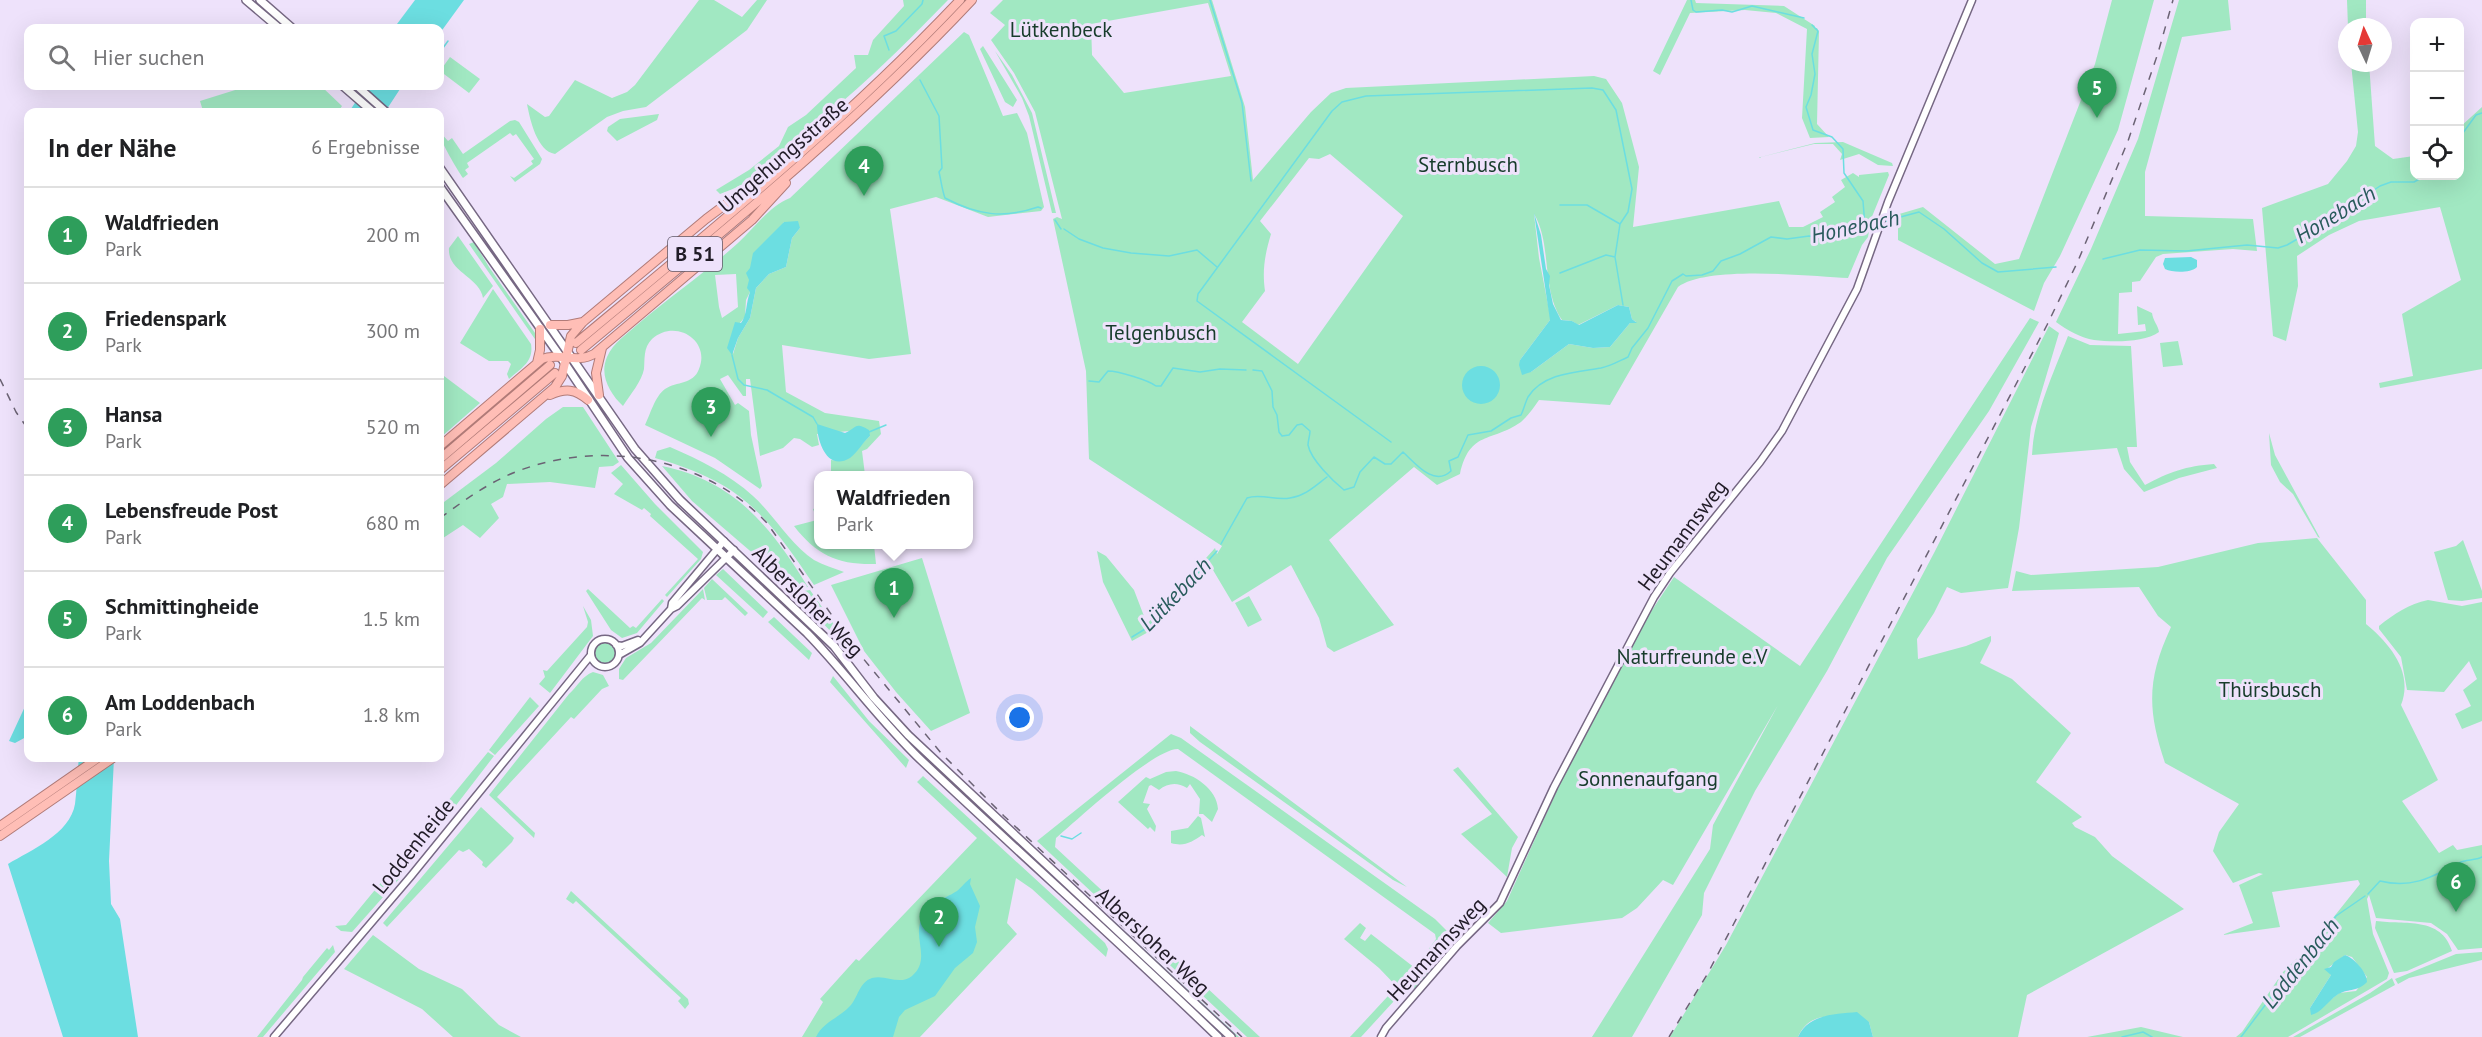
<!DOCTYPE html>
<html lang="de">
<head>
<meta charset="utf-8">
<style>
  body { margin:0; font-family:"PT Sans",sans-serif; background:#f6f6f6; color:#202124 }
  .controls { position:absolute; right:18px; top:18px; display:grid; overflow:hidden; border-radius:12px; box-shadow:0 6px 24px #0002 }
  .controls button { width:54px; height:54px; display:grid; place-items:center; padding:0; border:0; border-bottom:2px solid #e0e0e0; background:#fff; color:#202124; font:30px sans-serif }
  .compass { position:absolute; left:2338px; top:18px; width:54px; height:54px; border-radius:50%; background:#fff; box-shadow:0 6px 24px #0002; rotate:356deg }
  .you { position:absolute; left:1020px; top:718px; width:21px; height:21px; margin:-15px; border:4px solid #fff; border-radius:50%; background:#1a73e8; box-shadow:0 0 0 9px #1a73e833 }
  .badge { display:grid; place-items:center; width:39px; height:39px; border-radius:50%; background:#867e25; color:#fff; font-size:20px; font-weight:700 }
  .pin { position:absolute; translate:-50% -50px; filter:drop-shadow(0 2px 3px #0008) }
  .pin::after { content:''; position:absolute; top:32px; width:21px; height:18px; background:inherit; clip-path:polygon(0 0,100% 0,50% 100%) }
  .popup { position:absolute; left:814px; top:471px; width:159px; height:78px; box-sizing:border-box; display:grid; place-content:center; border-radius:12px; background:#fff; filter:drop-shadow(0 2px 4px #0005); font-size:20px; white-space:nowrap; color:#757577 }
  .popup b { font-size:22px; color:#202124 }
  .popup::after { content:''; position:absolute; left:50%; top:100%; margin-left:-12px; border:12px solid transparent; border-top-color:#fff }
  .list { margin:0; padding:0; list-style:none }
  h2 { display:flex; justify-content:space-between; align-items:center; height:78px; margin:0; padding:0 24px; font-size:26px }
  h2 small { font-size:20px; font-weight:400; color:#757577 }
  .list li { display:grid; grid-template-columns:39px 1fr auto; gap:18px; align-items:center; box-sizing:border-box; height:96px; padding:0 24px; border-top:2px solid #e0e0e0 }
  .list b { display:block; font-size:22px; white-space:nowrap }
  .list p { margin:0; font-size:20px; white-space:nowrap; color:#757577 }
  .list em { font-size:20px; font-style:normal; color:#757577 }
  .icon { flex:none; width:33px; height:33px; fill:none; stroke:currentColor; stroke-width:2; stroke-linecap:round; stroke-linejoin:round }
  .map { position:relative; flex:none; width:2482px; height:1037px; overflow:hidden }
  .search { position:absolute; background:#fff; box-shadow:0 6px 24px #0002; left:24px; top:24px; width:420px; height:66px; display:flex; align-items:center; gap:15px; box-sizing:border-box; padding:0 21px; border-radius:12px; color:#757577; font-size:22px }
  .panel { position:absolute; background:#fff; box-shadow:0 6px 24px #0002; left:24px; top:108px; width:420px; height:654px; border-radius:12px }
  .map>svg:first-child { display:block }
  .green { fill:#a1e8c2; fill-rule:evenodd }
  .water { fill:#6cdee1 }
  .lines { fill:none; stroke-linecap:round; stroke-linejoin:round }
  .stream { stroke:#6cdee1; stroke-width:1.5 }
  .tertiary-casing { stroke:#766883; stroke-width:9 }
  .secondary-casing { stroke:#766883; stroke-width:10 }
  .trunk-casing { stroke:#b17b78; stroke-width:10 }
  .tertiary { stroke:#fff; stroke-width:6 }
  .secondary { stroke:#fff; stroke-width:7 }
  .trunk { stroke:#ffbeb6; stroke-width:8 }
  .rail { stroke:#6b6374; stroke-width:1.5; stroke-dasharray:8 8; stroke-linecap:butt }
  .labels { text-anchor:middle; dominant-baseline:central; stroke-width:6; stroke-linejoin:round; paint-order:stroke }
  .shield { fill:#eee2fb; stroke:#5e5767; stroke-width:1.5 }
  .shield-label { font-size:20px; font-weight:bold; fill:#211c27 }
  .park-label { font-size:21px; fill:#173c2b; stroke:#eee2fb }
  .street-label { font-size:21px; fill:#211c27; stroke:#eee2fb }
  .water-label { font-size:22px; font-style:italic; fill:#295b5c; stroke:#eee2fb }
</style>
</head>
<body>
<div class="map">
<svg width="2482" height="1037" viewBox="0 0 2482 1037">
  <rect width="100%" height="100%" fill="#eee2fb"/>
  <!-- green -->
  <path class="green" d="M699,0H714L742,17L757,0H767L747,30L646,107L623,111L607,117L555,154C537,151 530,120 527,104L545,117L549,116L575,80L612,98L627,92L635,85Z
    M903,0H948C914,35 880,69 843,101C806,134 768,178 720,194L716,190L749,170L779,146L788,127L806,115L856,68L854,55H868L873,40L904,6Z
    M1003,0H1212L1245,107L1253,180L1311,112L1331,93L1346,88L1594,76L1606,79L1622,103L1639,167L1633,227L1779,201L1789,227H1803L1823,217L1820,212L1835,202L1832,197L1845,187L1841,180L1853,173L1859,177V175L1888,172L1889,175L1871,219L1868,237L1862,245L1848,278C1809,276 1707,265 1678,287L1610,405L1539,400C1534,407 1528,416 1521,422C1491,443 1470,430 1460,474L1437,485L1414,467L1329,540L1394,625L1334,652L1327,647L1319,618L1291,565L1232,602L1210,565L1152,630L1132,641L1103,582L1097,551L1106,556L1134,590L1147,624L1215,548L1217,554L1222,546L1089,459L1086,371L1053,219L1057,217L1062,219L1035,112L1014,73L991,40L1005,25L990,13ZM1208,3L1231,76L1124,93L1092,55L1091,24ZM1330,154L1403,216L1298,364L1242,322L1265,291C1262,270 1265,254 1271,234L1260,221L1309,158L1319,159ZM1534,214C1552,243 1541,289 1562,320L1572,321L1578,325L1618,305L1629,307L1632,319L1636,322L1630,323L1610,347L1593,348L1569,344L1531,372L1520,360L1550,320V315L1539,258Z
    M1687,0H1695L1696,3L1784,6L1815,26L1814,28H1817L1819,32L1817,124L1829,137L1810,138L1802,118L1807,29L1776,13L1745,10L1690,13L1660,75L1653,71Z
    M2112,0H2154L2118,130L2060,256L2044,283L2034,311L1898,240V228L1886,223L1889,217L1923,207L1995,264L2019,259L2095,64Z
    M2179,0H2228L2231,30L2182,37L2145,172V216L2253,219L2257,251L2233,249L2163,254L2156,257L2140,281L2132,282V292L2119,293L2118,334L2146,331L2145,324L2138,325L2137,306L2152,313C2153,321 2158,325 2159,332C2144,343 2112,342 2094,340C2081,338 2067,330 2056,322L2091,249L2138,139Z
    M2347,0H2366V27H2348Z
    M964,32L969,35L1003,116L1017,113L1027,133L1044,207L1041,211L988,217L936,197L890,209L911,354L869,359L782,345L786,392L825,413L879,421L881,434L867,449L862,451L865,475H826L825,472L831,475V460C852,462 856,448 870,436L850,431L817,434L819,445L812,447L800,439L794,438L783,448L760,456L750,379H746V396H743L728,375L720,379L735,405L738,403L749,411L751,435L762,486L760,489L715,458L645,425C650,415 655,396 665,389C677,381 693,385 699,369C711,340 675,318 652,339C643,348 645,359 644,369C642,381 630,395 623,406C610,394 599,375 607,357C613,343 627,334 638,324C671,296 706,272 738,243C755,228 769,206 790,198ZM784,222L800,228L792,238L786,267L769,274L756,288L750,318L738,338L733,354V331L745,317L746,300L750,292L749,280ZM736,274L738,307L722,318L719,307L715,275Z
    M983,46L1017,100L1013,107L1005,102L980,49Z
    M995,51L1012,75L1032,113L1056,213H1052L1029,116L1022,98Z
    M450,57L480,79L469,93L440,71Z
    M2351,63H2369L2375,146L2393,159L2414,156V176H2460V127L2482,107V369L2380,388L2379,383L2413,376L2402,314L2461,280L2440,207L2359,221L2329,235L2297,256L2298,286L2286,341L2273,336L2262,208L2328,184L2347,161L2356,146L2358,132Z
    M248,86H321L342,106L338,112H199L203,111L200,101Z
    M659,114L657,120L617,141L607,131L608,127L620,119Z
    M515,120L519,122L542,159L540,164L515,182L510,176L514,178L533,164L531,161L534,159L516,134L513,136L510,133L467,163L469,167L465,170L468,174L463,178C457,169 439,140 440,132L448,141L452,138L463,154L510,121Z
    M1843,142L1892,163L1893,166L1878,165L1859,154L1840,160L1842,154L1833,144H1814L1757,158L1815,143Z
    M458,236L493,286L483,298C480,277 447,272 449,248Z
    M474,242L489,267L535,333L537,342L469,244Z
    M493,289L531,344C534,362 521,368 509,379L507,374L511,364L508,361H489L460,343Z
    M2030,318L2039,322L1989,411L1887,558L1827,671L1755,791L1704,893L1702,915L1632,1037H1592L1710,849L1713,825L1778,705L1673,885L1663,880L1637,908L1622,918L1501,933L1488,923L1507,901L1557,790L1638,631L1674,577L1800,666Z
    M2049,326L2059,333L2031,427L2019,528L2008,588L1961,593L1947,587L1934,613L1917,639L1918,659L1966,646L1991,636V641L1980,663L2012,679L2071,733L2036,782L2082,817L2072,823L2075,827L2095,837L2112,856L2184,909L2027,995L2018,1037H1873L1869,1022C1844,1017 1811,1007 1798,1037H1670L1726,945L1934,553Z
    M2068,336L2090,345L2131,346L2137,447H2127L2130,462L2145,485C2169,472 2186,466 2214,464L2217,468L2179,478L2144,492L2124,469L2117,448L2032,455C2034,414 2053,374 2068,336Z
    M2178,341L2183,365L2163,367L2160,343Z
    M440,373L480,403L440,438Z
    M563,407H583L619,462L613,466L599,467L595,488L550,482L507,484L503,497L491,504L499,518L480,538L463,525L440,540V505L496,463L546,419Z
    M2269,433L2275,455L2320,538L2318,537L2293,494L2280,482L2271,465Z
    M670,447C700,460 729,474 753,496C774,515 791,545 814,560C823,565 834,568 844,572L814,585C766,514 741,482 655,458L657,451Z
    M621,465L655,504L703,552L701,559L667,597L665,595L698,559L650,516L651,514L644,508L642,510L614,494L623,484L611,473Z
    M662,466C735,481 771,527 808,587L790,590L761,564L762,562L756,556L692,501Z
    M819,507V544L874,545L876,564C839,565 817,556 794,526L817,520L813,509Z
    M2317,538L2366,600V624C2389,643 2414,672 2401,705L2438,780L2402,801L2439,853L2453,845L2457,850L2482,845V948L2458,950L2447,934L2431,923L2376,918L2369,895L2367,899L2373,934L2389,973L2387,979L2288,1037H2236L2242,1032L2283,972L2313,943L2360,884L2358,880L2272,892L2280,927L2222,935L2253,923L2239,885L2263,874L2259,873L2233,883L2213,851L2219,832L2239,804L2165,763C2147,709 2147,679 2171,627L2158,616L2139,587L2012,591L2016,571L2031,575L2158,567L2258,543ZM2345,955L2352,957L2367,977L2356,991L2339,993L2322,1007L2310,1008L2331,975L2328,968Z
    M2463,540L2482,591V598L2462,601L2448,600L2434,552L2456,546Z
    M922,558L970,713L931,731L896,692L864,651L831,585Z
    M723,569L768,612L763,618L716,575Z
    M712,579L748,613L745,616L725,597L722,600H707L704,588Z
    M588,589L630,628L633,626L636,628L662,599L664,601L637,633L622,638L611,630L586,591Z
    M703,589L705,600L702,598L623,680L619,679V669L626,658L651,643Z
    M810,590L857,657L856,658L797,596L798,592Z
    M1249,596L1262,620L1248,627L1235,603Z
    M2428,600L2462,606L2482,602V721L2462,729L2455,714L2471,706L2463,690L2477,679L2469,661L2444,692L2407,690L2401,657L2379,629V626C2394,614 2409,604 2428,600Z
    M583,606L591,620L593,636L550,693L539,684L545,677L543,670L547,671L587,627L588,622Z
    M774,617L812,653L809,660L768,622Z
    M594 654a11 11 0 1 1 22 0a11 11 0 1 1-22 0Z
    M593,672L603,675L609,686L602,689L574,719L571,717L497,797L535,833L534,838L489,795L569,694C577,687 582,676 593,672Z
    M833,676L869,721L909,760L906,768L830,682Z
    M530,697L539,706L495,755L489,750Z
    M1190,726L1407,887L1393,880L1200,742L1190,733Z
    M1171,734L1181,738L1435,919L1451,935L1453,942L1418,986L1407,993L1401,991L1379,968L1344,939L1360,923L1366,928L1360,938L1365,941L1371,934L1415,968L1436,939L1435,934L1178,749C1155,748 1077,820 1056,838L1055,847L1260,1037H1247L1037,841Z
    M488,752L494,756L400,878L352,932L341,931L335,926L346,925L393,868L396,870L405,859L403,856Z
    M1458,767L1518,837L1512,848L1507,877L1461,834L1492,814L1453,770Z
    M1176,771C1194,774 1217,789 1218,809L1212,822L1203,814H1199L1200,799L1190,784L1187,788C1177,782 1168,783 1159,790L1151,785L1149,786L1143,803L1150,804L1147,809L1156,826L1155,832L1150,827L1148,829L1118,802L1146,777L1150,779L1166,772Z
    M923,776L1105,943L1108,949L1106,957L1032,889L1016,878L1007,923L1017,934L920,1037H802L823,1002L820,999L856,959L859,961L977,838L917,782Z
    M481,807L514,838L512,842L486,868L482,865L483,862L469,849L463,852L459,850L387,927L383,923Z
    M1198,816L1201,818L1205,837L1202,835C1192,842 1184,847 1171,843V831L1188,828Z
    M1050,862L1239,1037H1236Z
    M571,891L688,999L689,1004L685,1009L678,1001L681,998L669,987L576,901L573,904L566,899Z
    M2376,921C2405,925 2441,916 2452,951L2407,971L2394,973L2375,928Z
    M373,935L419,969L462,989L499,1025L521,1037H453L422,1009L344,969Z
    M333,945L335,952L263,1037H257L302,980L303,977L327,948L329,950Z
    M2482,952V960L2409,978L2398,984L2395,979L2456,954Z
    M2392,978L2395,985L2300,1037H2293L2370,993Z
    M1388,996L1394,1001L1361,1037H1350Z
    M2141,1027L2183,1037H2087Z"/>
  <!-- water -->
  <path class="water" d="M415,0H464L440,33V28H394Z
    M366,86H402L385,112H349Z
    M1534,213L1541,235L1546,269L1550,276L1549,285L1553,304L1561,320L1572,321L1579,325L1618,305L1629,307L1632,319L1637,323H1630L1610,347L1593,348L1569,344L1531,372L1522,375L1519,365L1520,360L1550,320Z
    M798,221L800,228L792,238L786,267L769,274L756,288L750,318L738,338L732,355L727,348L735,322L741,323C747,316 746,302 750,292L747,288L749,280L746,273L750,268L753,253L784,222Z
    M2191,257L2197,260V267C2191,273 2173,273 2165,269L2163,264L2165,258Z
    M1462 385a19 19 0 1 1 38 0a19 19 0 1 1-38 0Z
    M817,424L845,433C857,428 854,421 869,430L870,436C863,442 857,453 850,458C827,472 817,441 817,424Z
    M28,700V736L15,743L9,741Z
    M79,758H114L109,861L111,904L120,919L138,1037H63L8,864C31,850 70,834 75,804C77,789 77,773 79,758Z
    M971,878L970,884L980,906L975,927L977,942L973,953L955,968L935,996L905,1010L899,1017L893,1037H816C823,1022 839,1018 850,1006C858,998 859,982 872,978C886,974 899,986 912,976C930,961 915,941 920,923C926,903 943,900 957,891C962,887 965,882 971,878Z
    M2345,955C2354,958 2367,972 2367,982C2356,993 2347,988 2337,995C2328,1001 2321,1013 2311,1015L2310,1008L2331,975L2324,969L2331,967L2334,962Z
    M1857,1012L1869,1022L1873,1037H1798C1808,1014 1836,1014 1857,1012Z"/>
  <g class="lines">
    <!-- stream -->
    <path class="stream" d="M1210,0L1242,103L1251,181
      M1691,0L1693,10L1696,12L1722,10L1732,12L1752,6L1804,18
      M1812,25L1818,31L1812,54L1815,74L1811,95L1806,107L1813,130L1832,137L1843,149L1844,173L1863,201L1865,227
      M889,50L884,36L896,31L922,4L923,0
      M440,52L448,41
      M920,80L939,116L942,168L939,172C941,180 942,190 945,198C977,215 1003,219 1038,207L1041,208
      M2460,137L2476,115L2482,113
      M2441,176H2449
      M1560,205H1587L1620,224
      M1055,220L1061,229
      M1882,222L1919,212L1944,229L1982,263L1998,272L2056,267
      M1064,229L1079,239L1103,248L1131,253L1169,256L1197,250L1217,267
      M2103,259L2140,250L2186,251L2247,245L2278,248L2287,245L2325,223L2380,186L2391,182H2414L2425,176
      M1560,273L1606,255L1615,257
      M732,355L738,379L744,385L767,390L813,417L817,424
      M1253,370L1262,371L1272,391L1273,407L1277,415L1279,432L1282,436L1289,435L1297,425L1302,424L1310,431C1310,435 1308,441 1308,445C1311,460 1333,481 1344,490L1354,487L1360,472L1374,457L1385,464H1391L1403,452C1416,464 1434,487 1451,471L1449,461L1458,457L1468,435L1491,431L1511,418L1521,415C1524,409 1525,403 1528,397C1543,373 1577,372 1601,368C1611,366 1619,361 1628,357L1632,348L1648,328L1672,281L1683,274L1686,276L1702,275L1713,271L1721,261L1740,254L1771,237L1787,239L1809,236L1821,237L1852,227H1869L1878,224
      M1089,381L1099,382L1108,371C1118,371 1148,380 1156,386H1161L1173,368L1200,372L1220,369L1246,370
      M869,432L886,425
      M1391,442L1197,301L1198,294L1332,111L1342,102L1366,96L1592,88L1603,90L1616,110L1632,189L1628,212L1620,224L1615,257L1623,305
      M1221,544L1247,498C1261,493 1276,501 1290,498C1305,496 1315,486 1327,477
      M1132,637L1150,626L1217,551
      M1061,836L1072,839L1081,833
      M2368,894L2380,881C2412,889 2432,877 2459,863C2466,859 2475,861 2482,857
      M2122,1037L2143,1032L2152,1037
      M2241,1037L2297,963L2314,949L2336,916L2365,896"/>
    <defs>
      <path id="tertiary" d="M671,609L672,603L724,541
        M591 653a14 14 0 1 1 28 0a14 14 0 1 1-28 0Z
        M616,645L622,646L638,640
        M619,655L640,643L671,609L677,606L734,550
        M274,1037L411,876L591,655
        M1381,1037L1386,1028L1457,946L1500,903L1554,787L1654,597L1670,573L1760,462L1782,431L1857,289L1888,202L1972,0"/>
      <path id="secondary" d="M246,0L279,28
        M260,0L292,28
        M343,86L373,112
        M357,86L386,112
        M440,168L635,449L680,500L834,646L874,698L908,735L1231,1037
        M440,187L560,356L628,458L670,505L807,633C847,674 880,721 922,761C1020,854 1121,943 1218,1037"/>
      <path id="trunk" d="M550,325H568L583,322
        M576,343C708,233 842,125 960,0
        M581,350C715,238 852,128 972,0
        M537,363L540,350V329
        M550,395C566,388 575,389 588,400
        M599,395L596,373L602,348
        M440,446L542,359C559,352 577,364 594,354L752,220L786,183
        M440,459L550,365
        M440,470L555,373
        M440,485L555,387L562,376L571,336L583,322L706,219L734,198L756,186
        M0,826L98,758
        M0,836L113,758"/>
    </defs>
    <!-- tertiary casing -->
    <use href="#tertiary" class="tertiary-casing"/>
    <!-- secondary casing -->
    <use href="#secondary" class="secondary-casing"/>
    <!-- trunk casing -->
    <use href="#trunk" class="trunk-casing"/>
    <!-- tertiary -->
    <use href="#tertiary" class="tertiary"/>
    <!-- secondary -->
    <use href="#secondary" class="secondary"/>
    <!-- trunk -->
    <use href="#trunk" class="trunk"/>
    <!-- rail -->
    <path class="rail" d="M0,379L16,412L28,429
      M440,518C465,500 489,482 518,471C603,439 704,457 767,523L857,651L941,753L1004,816L1242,1037
      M1669,1037L1708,973L2047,325L2078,261L2128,141L2158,53L2173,0"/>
  </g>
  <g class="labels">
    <!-- shield labels -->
    <rect class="shield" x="668" y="237" width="54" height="34" rx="4.5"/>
    <g class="shield-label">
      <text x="695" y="254">B 51</text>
    </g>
    <!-- park labels -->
    <g class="park-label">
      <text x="1061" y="29">Lütkenbeck</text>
      <text x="1468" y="164">Sternbusch</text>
      <text x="1161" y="332">Telgenbusch</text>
      <text x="1692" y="656">Naturfreunde e.V</text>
      <text x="2270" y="689">Thürsbusch</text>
      <text x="1648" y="778">Sonnenaufgang</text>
    </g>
    <!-- street labels -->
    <g class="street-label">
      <text transform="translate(783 155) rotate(-41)">Umgehungsstraße</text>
      <text transform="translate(1682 535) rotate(-53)">Heumannsweg</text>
      <text transform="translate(808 601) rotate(45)">Albersloher Weg</text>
      <text transform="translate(413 846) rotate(-51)">Loddenheide</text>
      <text transform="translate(1153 941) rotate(43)">Albersloher Weg</text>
      <text transform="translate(1436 949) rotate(-47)">Heumannsweg</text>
    </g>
    <!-- water labels -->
    <g class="water-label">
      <text transform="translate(2335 214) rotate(-31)">Honebach</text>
      <text transform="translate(1855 226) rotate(-12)">Honebach</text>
      <text transform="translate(1175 594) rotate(-46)">Lütkebach</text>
      <text transform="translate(2300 963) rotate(-51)">Loddenbach</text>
    </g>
  </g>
</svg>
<div class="controls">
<button>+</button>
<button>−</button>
<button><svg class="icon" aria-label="locate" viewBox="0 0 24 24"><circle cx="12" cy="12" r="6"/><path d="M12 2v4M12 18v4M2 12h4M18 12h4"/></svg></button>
</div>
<svg class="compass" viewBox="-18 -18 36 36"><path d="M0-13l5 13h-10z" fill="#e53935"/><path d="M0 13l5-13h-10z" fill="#757577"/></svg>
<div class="you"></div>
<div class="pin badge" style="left:894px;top:618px;background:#2e9e5b">1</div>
<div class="popup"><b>Waldfrieden</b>Park</div>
<div class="pin badge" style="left:939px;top:947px;background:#2e9e5b">2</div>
<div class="pin badge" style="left:711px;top:437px;background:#2e9e5b">3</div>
<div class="pin badge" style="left:864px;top:196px;background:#2e9e5b">4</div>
<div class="pin badge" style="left:2097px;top:118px;background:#2e9e5b">5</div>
<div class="pin badge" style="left:2456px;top:912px;background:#2e9e5b">6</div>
<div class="search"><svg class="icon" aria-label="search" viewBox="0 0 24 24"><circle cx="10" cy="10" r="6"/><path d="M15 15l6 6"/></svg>Hier suchen</div>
<section class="panel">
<h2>In der Nähe<small>6 Ergebnisse</small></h2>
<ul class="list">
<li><span class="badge" style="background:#2e9e5b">1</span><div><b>Waldfrieden</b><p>Park</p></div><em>200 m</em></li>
<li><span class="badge" style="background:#2e9e5b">2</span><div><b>Friedenspark</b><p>Park</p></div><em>300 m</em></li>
<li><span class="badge" style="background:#2e9e5b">3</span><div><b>Hansa</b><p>Park</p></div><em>520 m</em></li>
<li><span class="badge" style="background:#2e9e5b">4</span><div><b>Lebensfreude Post</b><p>Park</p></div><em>680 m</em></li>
<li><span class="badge" style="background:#2e9e5b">5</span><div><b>Schmittingheide</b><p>Park</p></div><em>1.5 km</em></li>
<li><span class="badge" style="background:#2e9e5b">6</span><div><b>Am Loddenbach</b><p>Park</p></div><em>1.8 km</em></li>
</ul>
</section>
</div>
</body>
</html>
